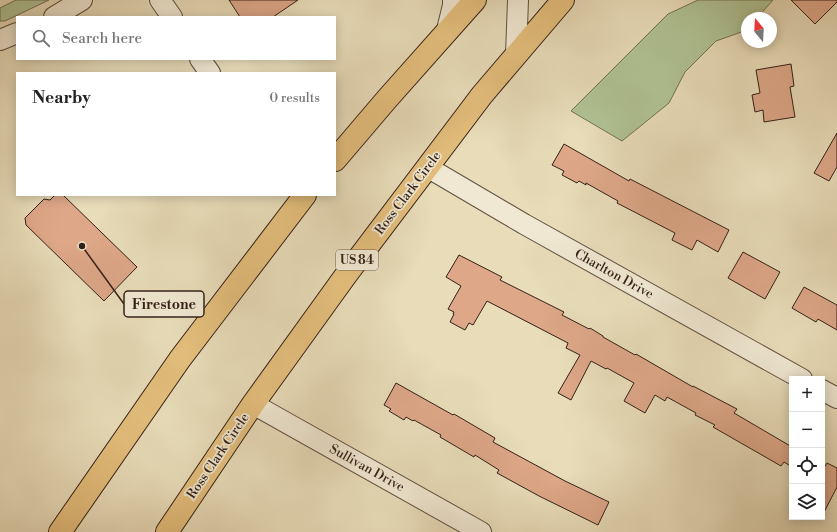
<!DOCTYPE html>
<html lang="en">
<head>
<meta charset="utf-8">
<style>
  body { margin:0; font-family:"Libre Bodoni",serif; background:#f2f2f2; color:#222 }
  .controls { position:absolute; right:12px; bottom:12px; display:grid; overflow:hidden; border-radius:0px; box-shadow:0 2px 10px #0003 }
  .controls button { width:36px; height:36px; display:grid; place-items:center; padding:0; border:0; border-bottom:1px solid #e0e0e0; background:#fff; color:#222; font:20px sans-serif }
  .compass { position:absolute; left:741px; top:12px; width:36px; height:36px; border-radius:50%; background:#fff; box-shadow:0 2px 10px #0003; rotate:342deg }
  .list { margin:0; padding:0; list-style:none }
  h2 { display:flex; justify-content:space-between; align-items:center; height:52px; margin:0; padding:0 16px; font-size:17px }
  h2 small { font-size:13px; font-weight:400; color:#767676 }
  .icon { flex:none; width:22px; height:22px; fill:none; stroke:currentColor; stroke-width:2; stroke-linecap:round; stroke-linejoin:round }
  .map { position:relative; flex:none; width:837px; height:532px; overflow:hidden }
  .search { position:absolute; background:#fff; box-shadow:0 2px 10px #0003; left:16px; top:16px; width:320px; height:44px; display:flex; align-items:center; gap:10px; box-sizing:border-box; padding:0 14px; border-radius:0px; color:#767676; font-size:15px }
  .panel { position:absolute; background:#fff; box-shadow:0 2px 10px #0003; left:16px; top:72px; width:320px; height:124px; border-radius:0px }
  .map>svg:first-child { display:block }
  .green { fill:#b0c294; stroke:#727156 }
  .building { fill:#dda788; stroke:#342018 }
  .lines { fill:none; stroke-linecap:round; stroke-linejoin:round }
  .minor-casing { stroke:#614f40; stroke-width:22 }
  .trunk-casing { stroke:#342018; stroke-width:24 }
  .minor { stroke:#f0e8d2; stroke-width:20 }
  .trunk { stroke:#e4be7c; stroke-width:22 }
  .labels { text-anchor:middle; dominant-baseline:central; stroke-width:3.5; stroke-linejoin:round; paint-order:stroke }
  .shield { fill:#f0e8d2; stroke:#6c5c50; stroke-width:1 }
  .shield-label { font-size:12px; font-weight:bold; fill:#342018 }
  .street-label { font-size:13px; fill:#342018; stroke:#f0e8d2 }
  .leader { fill:none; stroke:#342018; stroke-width:1.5 }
  .callout-dot { fill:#342018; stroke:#f0e8d2; stroke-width:1.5 }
  .callout { fill:#f0e8d2; stroke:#342018; stroke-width:1.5 }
  .callout-label { font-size:14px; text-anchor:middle; font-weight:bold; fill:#342018 }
</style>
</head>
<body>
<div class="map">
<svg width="837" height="532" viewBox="0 0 837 532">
  <rect width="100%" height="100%" fill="#e8dcb9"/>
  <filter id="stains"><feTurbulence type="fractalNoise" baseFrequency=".005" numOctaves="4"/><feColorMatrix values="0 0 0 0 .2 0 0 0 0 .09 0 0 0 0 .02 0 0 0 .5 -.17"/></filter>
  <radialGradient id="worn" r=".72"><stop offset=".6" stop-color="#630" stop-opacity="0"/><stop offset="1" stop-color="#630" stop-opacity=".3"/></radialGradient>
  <!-- green -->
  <path class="green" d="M16,0H49L5,21H0V8Z
    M698,0H773L757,18H747V30L716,41L685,72L669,103L622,141L571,111L668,14Z"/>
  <!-- building -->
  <path class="building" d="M229,0H298L273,17H240Z
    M791,0H837V2L815,24Z
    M791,64L794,86L790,87L795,117L764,122L763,110L755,112L752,95L760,93L756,70Z
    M837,133V167L829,181L814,173Z
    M564,144L629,181L630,179L729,230L718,252L697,240L692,250L672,240L675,233L617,203L618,201L586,183V185L579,181L577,183L562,175L564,171L552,165Z
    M55,195H63L137,267L104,301L26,225L25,218L44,199L50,200Z
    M743,252L780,272L765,299L728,278Z
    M459,255L502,277L500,280L564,312L562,315L589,329L590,328L603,336V337L635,355L636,354L693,387V386L737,409L734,413L792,447V467L784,462L781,466L713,427L715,425L695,415L696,413L667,397L665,401L655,395L645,413L624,401L634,383L607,368L606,369L591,361L571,400L558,393L580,355L566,348L568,343L487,301L473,325L469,323L465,330L450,322L454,314H453L454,312L448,309L461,286L446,277Z
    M804,287L837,305V330L818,319L816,322L792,308Z
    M396,383L453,415L454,414L495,438L493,442L565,481L609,502L598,525L539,496L497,473L499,470L475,455L474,457L440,437L441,435L414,420L413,421L406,417L404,420L389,411L391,409L384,405Z
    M827,463L837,468V487L822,516V471Z"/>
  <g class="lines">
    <defs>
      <path id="minor" d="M160,0L172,17
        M54,17L82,0
        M447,30L453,5V0
        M0,40L17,33
        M516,55L518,0
        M200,59L210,73
        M427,167L524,224L802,379
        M822,390L837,398
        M253,404L481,532"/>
      <path id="trunk" d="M335,160L387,99L475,0
        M60,532L180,359L305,195
        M167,532L253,404L346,275L482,95L563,0"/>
    </defs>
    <!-- minor casing -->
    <use href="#minor" class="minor-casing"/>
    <!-- trunk casing -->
    <use href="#trunk" class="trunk-casing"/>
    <!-- minor -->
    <use href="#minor" class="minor"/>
    <!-- trunk -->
    <use href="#trunk" class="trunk"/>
  </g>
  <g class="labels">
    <!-- shield labels -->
    <rect class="shield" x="336" y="250" width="42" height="20" rx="3"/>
    <g class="shield-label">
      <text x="357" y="260">US 84</text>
    </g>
    <!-- street labels -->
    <g class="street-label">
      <text transform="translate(408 193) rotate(-53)">Ross Clark Circle</text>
      <text transform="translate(614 274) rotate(29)">Charlton Drive</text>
      <text transform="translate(218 456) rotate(-56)">Ross Clark Circle</text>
      <text transform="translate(367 468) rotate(29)">Sullivan Drive</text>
    </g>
  </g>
  <!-- callouts -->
  <path class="leader" d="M82 246L124 304"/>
  <circle class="callout-dot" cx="82" cy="246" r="4"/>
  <rect class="callout" x="124" y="291" width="80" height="26" rx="4"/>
  <g class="callout-label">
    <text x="164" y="309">Firestone</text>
  </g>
  <rect width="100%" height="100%" filter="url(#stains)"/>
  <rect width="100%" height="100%" fill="url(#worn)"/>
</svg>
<div class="controls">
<button>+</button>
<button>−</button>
<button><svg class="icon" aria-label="locate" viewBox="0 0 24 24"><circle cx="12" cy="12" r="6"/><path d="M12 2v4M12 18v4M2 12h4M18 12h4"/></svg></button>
<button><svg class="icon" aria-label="layers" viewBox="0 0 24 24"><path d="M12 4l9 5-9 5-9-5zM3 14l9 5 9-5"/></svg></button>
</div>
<svg class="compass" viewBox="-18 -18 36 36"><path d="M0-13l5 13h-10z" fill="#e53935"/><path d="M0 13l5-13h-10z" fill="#767676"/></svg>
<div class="search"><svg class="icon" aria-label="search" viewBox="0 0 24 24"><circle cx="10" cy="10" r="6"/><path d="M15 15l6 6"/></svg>Search here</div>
<section class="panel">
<h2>Nearby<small>0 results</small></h2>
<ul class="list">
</ul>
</section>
</div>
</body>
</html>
